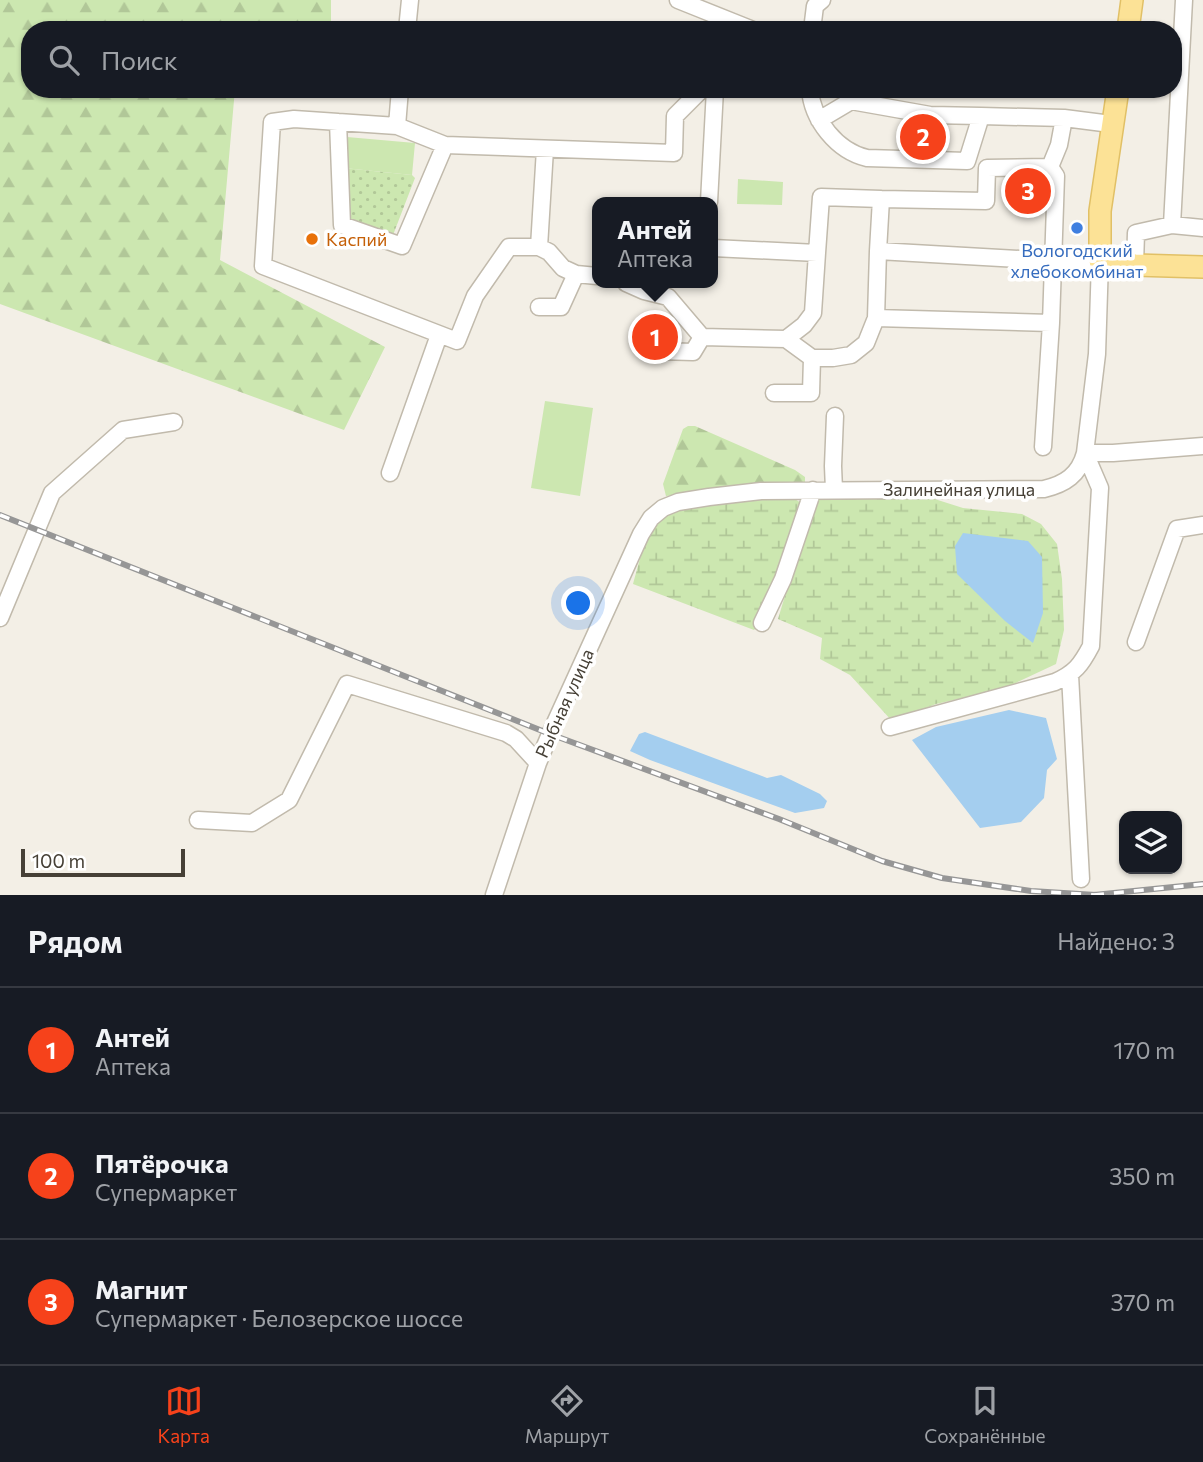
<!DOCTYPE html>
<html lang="ru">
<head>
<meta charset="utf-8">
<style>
  body { margin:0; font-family:Commissioner,sans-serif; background:#242831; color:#f1f3f6 }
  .controls { position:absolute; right:21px; bottom:21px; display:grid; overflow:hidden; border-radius:14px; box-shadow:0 2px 5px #0004 }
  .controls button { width:63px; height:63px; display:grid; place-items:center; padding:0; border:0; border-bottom:2px solid #363941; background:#171b24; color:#f1f3f6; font:35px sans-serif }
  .scale { position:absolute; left:21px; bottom:18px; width:164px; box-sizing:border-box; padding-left:7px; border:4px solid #464036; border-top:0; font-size:19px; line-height:24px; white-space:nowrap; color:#464036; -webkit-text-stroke:5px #fff; paint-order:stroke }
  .you { position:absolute; left:579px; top:604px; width:24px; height:24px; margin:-18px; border:5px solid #fff; border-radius:50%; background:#1a73e8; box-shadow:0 0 0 10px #1a73e833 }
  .badge { display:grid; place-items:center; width:46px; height:46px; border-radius:50%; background:#f6421b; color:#fff; font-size:23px; font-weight:700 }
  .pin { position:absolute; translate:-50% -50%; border:4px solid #fff; box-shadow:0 2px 7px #0006 }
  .popup { position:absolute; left:592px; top:197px; width:126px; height:91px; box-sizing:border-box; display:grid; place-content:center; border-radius:14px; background:#171b24; filter:drop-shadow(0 2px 5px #0005); font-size:23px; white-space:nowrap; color:#9ea1a6 }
  .popup b { font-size:26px; color:#f1f3f6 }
  .popup::after { content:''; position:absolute; left:50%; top:100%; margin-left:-14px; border:14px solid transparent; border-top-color:#171b24 }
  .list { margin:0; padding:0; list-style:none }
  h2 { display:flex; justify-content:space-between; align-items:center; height:91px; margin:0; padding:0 28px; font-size:30px }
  h2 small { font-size:23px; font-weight:400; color:#9ea1a6 }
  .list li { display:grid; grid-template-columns:46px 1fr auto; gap:21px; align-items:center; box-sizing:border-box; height:126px; padding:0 28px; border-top:2px solid #363941 }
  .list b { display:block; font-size:26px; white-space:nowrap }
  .list p { margin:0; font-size:23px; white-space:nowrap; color:#9ea1a6 }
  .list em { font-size:23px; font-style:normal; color:#9ea1a6 }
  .icon { flex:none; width:38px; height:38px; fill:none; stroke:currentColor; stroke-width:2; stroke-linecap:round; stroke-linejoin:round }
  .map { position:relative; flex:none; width:1203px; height:895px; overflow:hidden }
  .search { position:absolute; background:#171b24; box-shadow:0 2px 5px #0004; left:21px; right:21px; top:21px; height:77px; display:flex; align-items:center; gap:18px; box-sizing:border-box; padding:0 24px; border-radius:28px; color:#9ea1a6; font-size:26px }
  .sheet { height:469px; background:#171b24 }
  nav { display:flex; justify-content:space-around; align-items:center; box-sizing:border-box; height:98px; border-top:2px solid #363941; background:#171b24; font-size:19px; color:#9ea1a6 }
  nav a { display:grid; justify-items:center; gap:4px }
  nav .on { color:#f6421b }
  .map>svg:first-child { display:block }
  .grass { fill:#cce7b0 }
  .forest { fill:url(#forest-firs) }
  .wetland { fill:url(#wetland-marsh) }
  .park { fill:url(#park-dots) }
  .water { fill:#a4ceef }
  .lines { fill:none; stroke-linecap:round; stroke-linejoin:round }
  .minor-casing { stroke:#c1baac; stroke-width:19 }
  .major-casing { stroke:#e1c066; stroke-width:24 }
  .minor { stroke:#fff; stroke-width:16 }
  .major { stroke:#fce296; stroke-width:21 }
  .rail-casing { stroke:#969696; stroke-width:6 }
  .rail { stroke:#fff; stroke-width:3.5; stroke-dasharray:10; stroke-linecap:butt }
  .shop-dot { fill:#3f7fe0; stroke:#fff; stroke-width:2.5 }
  .food-dot { fill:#e8710a; stroke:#fff; stroke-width:2.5 }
  .labels { text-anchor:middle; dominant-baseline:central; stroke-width:7; stroke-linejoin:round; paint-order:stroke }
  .food-label { font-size:18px; fill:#c56008; stroke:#fff; text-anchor:start }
  .shop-label { font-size:18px; fill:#366cbe; stroke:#fff }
  .street-label { font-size:18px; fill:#464036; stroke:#fff }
</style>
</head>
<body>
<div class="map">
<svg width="1203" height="895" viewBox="0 0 1203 895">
  <defs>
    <pattern id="forest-firs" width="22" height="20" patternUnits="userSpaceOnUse" patternTransform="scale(1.75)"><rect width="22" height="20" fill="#cce7b0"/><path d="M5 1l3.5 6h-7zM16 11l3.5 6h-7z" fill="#b1c798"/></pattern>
    <pattern id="wetland-marsh" width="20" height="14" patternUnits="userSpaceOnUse" patternTransform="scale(1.75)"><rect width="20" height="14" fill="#cce7b0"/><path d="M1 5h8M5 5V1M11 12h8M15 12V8" fill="none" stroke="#b1c798"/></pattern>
    <pattern id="park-dots" width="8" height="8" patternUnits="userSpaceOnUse" patternTransform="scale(1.75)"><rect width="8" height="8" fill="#cce7b0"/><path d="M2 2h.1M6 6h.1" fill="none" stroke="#b1c798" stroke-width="1.8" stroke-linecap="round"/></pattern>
  </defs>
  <rect width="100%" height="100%" fill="#f3efe6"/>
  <!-- grass -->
  <path class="grass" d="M347,137L415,143L412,175L344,168Z
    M738,179L783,182L782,205L737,204Z
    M545,401L593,408L580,496L531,488Z"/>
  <!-- forest -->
  <path class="forest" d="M0,0H331V30H30V89H235L220,260L385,347L344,430L0,304Z
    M688,426H695L795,470L805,477V482L666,496L663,484L683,429Z"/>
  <!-- wetland -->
  <path class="wetland" d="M922,495L963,508L1022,514L1041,524L1057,544L1062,579L1064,630L1056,664L1003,689L936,704L892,721L850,675L820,659L822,638L778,619L813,503L816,499Z
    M792,497L801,503V510L758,626L754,630L633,584C639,564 643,540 657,524C679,497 758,499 792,497Z"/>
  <!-- park -->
  <path class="park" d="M344,168L412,175L415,178L393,235L350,222L348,178L345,174Z"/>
  <!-- water -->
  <path class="water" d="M963,533L1028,541L1042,557L1043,613L1033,643L1005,621L957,574L955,546Z
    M1009,710L1046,718L1057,759L1047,770L1044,798L1021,822L980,828L912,740L936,727Z
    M645,732L767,778L781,775L820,794L827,801L824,808L795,813L650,760L630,751L639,734Z"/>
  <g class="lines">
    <defs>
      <path id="minor" d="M678,0L753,30
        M1184,0L1172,225L1203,228
        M407,30L410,0
        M812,30L815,6L822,0
        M400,89L397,126L445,145L674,153L675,116L702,89
        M810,89C812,120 837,151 867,158L967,161L981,116L1064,118L1111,124
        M819,120L851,101L930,115L981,116
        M338,122L294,119L272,122L263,266L457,341L475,296L509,247H539L549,252L563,268L576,274L597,276
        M397,126L338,122L342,225L402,246L445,145
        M709,202L715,89
        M539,247L545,149
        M713,248L817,253L821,197L881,199
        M878,251L881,199L986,201L987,168L1050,167
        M1135,265L1136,233L1172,225
        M539,307H561L576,274
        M876,318L1051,323
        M786,339L804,325L813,313L817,253
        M658,351L693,352L702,337
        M774,393H811L812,358
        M1043,447L1051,323L1056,176L1050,167L1059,145L1064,118
        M390,473L439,335
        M834,490L833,466L835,416
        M0,618L52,493L123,430L174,422
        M762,623L783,579L813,490
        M1136,642L1177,529L1203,525
        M1070,675L1081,879
        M890,727L1055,682C1075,673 1081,665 1091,646L1100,488L1085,453H1113L1203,446
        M198,820L252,823L289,800L347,684L506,733L516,739L538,763
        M494,895L538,763L550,734L641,534L651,518L663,508L678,502L709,497L761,491L1044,489C1065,484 1079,475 1085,453L1097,354L1100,261H1053L878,251L876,318L866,343L851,355L833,358H812L786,339L702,337L668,297L644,291L626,283"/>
      <path id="major" d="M1128,30L1132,0
        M1118,89L1100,211V261L1135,265L1203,267"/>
    </defs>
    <!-- minor casing -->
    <use href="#minor" class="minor-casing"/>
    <!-- major casing -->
    <use href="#major" class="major-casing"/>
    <!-- minor -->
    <use href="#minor" class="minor"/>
    <!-- major -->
    <use href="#major" class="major"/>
    <defs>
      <path id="rail" d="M0,515L550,734L779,819L882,861L942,878L1031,891L1096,895
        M1094,895L1203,884"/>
    </defs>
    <!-- rail casing -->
    <use href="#rail" class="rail-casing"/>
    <!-- rail -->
    <use href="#rail" class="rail"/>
  </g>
  <!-- markers -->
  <circle class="shop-dot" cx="1077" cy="228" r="7"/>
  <circle class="food-dot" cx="312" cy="239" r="7"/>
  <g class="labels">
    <!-- food labels -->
    <g class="food-label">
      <text x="326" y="239">Каспий</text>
    </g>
    <!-- shop labels -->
    <g class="shop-label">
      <text x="1077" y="250">Вологодский<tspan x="1077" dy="21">хлебокомбинат</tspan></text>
    </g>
    <!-- street labels -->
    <g class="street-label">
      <text x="959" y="489">Залинейная улица</text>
      <text transform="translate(564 703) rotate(-66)">Рыбная улица</text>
    </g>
  </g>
</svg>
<div class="controls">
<button><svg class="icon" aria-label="layers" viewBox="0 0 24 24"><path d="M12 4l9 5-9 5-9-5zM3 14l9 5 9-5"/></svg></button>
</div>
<div class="scale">100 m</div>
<div class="you"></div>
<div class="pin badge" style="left:655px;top:337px">1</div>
<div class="popup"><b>Антей</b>Аптека</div>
<div class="pin badge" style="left:923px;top:137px">2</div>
<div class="pin badge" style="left:1028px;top:191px">3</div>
<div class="search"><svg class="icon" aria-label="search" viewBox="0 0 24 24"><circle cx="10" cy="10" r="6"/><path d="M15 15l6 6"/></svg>Поиск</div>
</div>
<section class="sheet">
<h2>Рядом<small>Найдено: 3</small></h2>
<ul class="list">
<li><span class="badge">1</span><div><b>Антей</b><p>Аптека</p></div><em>170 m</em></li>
<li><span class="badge">2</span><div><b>Пятёрочка</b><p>Супермаркет</p></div><em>350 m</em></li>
<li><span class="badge">3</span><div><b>Магнит</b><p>Супермаркет · Белозерское шоссе</p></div><em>370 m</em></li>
</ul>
</section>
<nav>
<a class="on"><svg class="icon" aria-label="map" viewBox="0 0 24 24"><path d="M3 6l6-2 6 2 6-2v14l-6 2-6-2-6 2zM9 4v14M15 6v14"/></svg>Карта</a>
<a><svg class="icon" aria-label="directions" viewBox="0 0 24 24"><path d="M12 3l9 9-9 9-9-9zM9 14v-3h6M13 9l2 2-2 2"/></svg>Маршрут</a>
<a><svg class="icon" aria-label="saved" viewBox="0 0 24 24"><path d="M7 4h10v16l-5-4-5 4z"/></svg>Сохранённые</a>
</nav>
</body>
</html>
